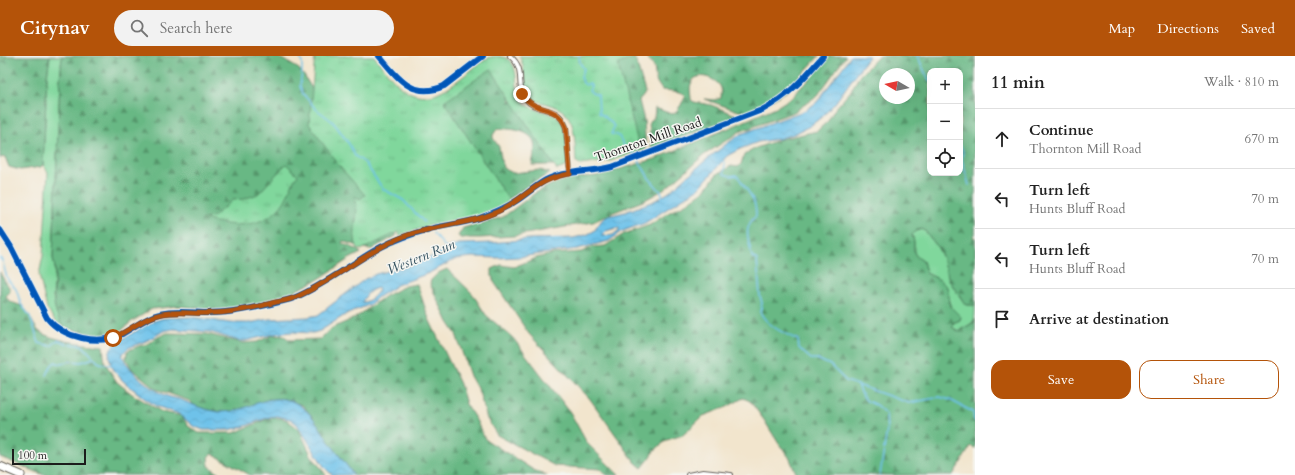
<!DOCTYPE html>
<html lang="en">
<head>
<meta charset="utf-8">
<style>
  body { margin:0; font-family:Cardo,serif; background:#f2f2f2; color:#222 }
  .controls { position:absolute; right:12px; top:12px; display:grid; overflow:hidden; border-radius:8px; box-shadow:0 4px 16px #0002 }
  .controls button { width:36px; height:36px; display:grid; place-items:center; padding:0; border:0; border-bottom:1px solid #e0e0e0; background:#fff; color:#222; font:20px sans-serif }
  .compass { position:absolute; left:879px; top:12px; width:36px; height:36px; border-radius:50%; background:#fff; box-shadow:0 4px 16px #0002; rotate:279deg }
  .scale { position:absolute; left:12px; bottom:10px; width:74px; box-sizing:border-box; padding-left:4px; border:2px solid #1c1c1c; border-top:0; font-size:11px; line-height:14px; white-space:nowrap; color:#1c1c1c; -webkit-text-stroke:3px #f6f6f2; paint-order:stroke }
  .stop { position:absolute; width:12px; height:12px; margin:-9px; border:3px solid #b45309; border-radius:50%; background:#fff }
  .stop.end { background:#b45309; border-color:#fff; box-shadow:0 1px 4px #0008 }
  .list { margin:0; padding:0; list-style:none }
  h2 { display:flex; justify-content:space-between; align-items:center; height:52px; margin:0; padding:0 16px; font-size:17px }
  h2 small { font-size:13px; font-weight:400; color:#767676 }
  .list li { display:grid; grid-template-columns:26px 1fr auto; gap:12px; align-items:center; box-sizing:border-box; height:60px; padding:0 16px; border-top:1px solid #e0e0e0 }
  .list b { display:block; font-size:15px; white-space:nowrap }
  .list p { margin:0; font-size:13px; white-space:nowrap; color:#767676 }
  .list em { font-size:13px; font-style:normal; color:#767676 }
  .actions { display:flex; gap:8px; padding:12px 16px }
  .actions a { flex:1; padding:9px 0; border:1px solid #b45309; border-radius:12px; text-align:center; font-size:14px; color:#b45309 }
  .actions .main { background:#b45309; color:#fff }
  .icon { flex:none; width:22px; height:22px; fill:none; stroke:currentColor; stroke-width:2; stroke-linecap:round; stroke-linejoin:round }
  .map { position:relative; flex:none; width:975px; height:419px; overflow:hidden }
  header { display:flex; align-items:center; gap:24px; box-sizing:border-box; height:56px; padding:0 20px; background:#b45309; color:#fff }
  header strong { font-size:19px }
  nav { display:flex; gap:22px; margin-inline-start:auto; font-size:14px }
  .search { width:280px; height:36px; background:#f2f2f2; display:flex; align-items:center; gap:10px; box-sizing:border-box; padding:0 14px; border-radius:22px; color:#767676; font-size:15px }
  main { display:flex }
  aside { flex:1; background:#fff }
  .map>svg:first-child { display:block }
  .grass { fill:#80d79c; stroke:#4e7a5c }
  .forest { fill:url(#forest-firs); stroke:#426a50; fill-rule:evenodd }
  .park { fill:url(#park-tufts); stroke:#4e7a5c }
  .water { fill:url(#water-waves); stroke:#456f83; fill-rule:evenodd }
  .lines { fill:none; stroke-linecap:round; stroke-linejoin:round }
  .stream { stroke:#6ec2ea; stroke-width:1.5 }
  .street-casing { stroke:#67625a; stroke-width:6 }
  .highway-casing { stroke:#67625a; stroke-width:9 }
  .street { stroke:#fff; stroke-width:4 }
  .highway { stroke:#fff; stroke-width:7 }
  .cycleway-casing { stroke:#f6f6f2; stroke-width:8 }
  .cycleway { stroke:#0057b8; stroke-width:6 }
  .route { stroke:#b45309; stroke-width:5 }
  .labels { text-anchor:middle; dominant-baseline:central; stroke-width:3; stroke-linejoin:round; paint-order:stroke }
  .street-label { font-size:13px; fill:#1c1c1c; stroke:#f6f6f2 }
  .water-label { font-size:14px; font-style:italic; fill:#395664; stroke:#f6f6f2 }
</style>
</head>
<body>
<header>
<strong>Citynav</strong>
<div class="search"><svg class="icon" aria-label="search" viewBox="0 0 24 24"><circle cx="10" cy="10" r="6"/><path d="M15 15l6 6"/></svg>Search here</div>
<nav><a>Map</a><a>Directions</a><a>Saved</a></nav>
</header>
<main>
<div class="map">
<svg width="975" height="419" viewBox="0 0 975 419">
  <defs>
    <pattern id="forest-firs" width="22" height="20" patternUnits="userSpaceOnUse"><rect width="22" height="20" fill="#68b884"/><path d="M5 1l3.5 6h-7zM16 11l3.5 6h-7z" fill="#55956b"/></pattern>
    <pattern id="park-tufts" width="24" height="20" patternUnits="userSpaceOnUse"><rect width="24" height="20" fill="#80d79c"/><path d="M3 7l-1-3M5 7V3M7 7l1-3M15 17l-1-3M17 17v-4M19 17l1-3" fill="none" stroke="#6eb886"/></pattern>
    <pattern id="water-waves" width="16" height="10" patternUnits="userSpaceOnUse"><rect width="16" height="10" fill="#6ec2ea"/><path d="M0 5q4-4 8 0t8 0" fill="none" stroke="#5fa6c8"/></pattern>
  </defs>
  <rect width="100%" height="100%" fill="#f6f6f2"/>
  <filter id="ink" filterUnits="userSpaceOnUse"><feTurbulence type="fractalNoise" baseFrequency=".025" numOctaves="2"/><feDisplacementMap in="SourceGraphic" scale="8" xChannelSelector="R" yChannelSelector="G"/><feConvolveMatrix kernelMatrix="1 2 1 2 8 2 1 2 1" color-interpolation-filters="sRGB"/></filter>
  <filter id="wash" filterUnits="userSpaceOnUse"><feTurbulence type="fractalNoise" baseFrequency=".012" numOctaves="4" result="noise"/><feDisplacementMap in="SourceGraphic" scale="16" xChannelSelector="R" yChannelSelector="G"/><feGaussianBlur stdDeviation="0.9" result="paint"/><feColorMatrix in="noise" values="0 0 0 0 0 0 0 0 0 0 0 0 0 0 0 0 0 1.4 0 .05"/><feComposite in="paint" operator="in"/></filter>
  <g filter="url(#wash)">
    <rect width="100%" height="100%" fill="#f2e5cd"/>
    <!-- grass -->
    <path class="grass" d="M50,0H62L60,23L53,202L55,210L53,242L64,272L56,266L47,253L39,219L43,200L48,116L43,109L47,20Z
      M922,173L925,175L937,190L943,202L949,224L965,248L968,249H975C975,268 975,266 958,275L952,271L953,267L960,264L961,261L951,251L947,231L940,224L926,217L923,205C907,195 918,192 912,179L916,175Z"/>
    <!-- forest -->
    <path class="forest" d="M0,0H50L47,20L43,109L41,111L20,114L9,111L5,101L0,102Z
      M62,0H277L299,13L305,21L397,173L396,180L370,194L343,185L342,187L356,193L361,197L349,203L319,223L293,236L260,249L239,253L218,254L177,250L152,253L131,266L121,275L104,280H97L64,272C45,246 60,227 53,202L60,23Z
      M323,0L372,1C384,20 409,68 438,50C441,44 440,36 449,34L481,11L494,6L504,16L506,31L510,45L517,47L519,45L543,58L544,66L547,69L552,70L554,73C553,76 551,78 549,81C543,95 549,99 554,109H532C533,102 536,92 534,86C530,74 508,72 497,73L493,79V82L499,91L503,112L513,117L540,114L550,117L530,129L493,154L447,164L426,150L420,142L419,138L402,124L386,84L365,63L353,42L334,21Z
      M622,0L634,2L636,5L645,36L644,39L639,45L644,64L646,94L632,98L587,84Z
      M646,0H819L787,35L755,54L744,57L704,43L715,44L721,42C721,39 722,35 721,32C717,22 695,14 691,28C689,32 691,39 691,44L694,46L711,49L736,59L731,63L651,93L649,66L654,62L655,52L672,58L675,57L681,49L685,40C681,34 669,35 662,34L656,25L654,11Z
      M829,0H846L818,39L794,56L791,57L739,76L704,99L665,133L643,145L614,156L593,166L514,180L480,182H461L458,180L463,172L503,161L538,135L559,125L571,122L596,120L655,103L736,69L778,50L794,40L801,31L807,26Z
      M881,0H975V178L973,181L975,182V249H968L965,248L949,224L943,202L937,190L925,175L922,173L916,175L912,179C918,193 907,195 923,205L926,217L940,224L947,231L951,251L961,261L960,264L953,267L952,271L958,275L973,267L975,263V393L971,390L953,419H797L789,401L779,388L764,364L750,345L743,342L727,351L703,360L683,379L667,384L655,394L650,402L642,412L635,406L590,343L529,278L494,226L492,220V213L501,209L514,211L536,202L553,198L582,196L592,191L605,190L624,178L650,169L668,157L684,149L705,134L716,119L731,110L738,111L741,108L744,99L756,92L781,83L817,75L828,65L834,54L850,36L860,19L877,2ZM930,15H960V117H930ZM885,18H909V42H885Z
      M447,213L472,237L486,259L513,282L570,356L587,387L619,419H607L600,413L555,410L497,379L487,363L479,336L470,320L456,278L448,266L430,228L431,224L438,217Z
      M0,216C2,223 10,229 10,236L6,240C9,249 19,246 25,253C31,259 32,269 40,276C51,284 89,289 103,290L105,307L117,326L132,338L162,356L182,360L188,370L199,377H234L270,362H280L287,364L299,373L311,399L326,419H250L213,398L210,399L208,401L209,410L221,419H44L0,401Z
      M417,228L429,263L460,328L466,348L476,364L485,383L535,415L547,419H351L330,390L312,360L302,349L284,343L254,349L231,357L200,355L190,345L156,333L132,313L126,303L127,295L139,290L148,288L158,281L167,277L207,278L243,287L257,286L273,279L284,280L290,284L320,283L332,272L355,262L385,240L405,230Z"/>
    <!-- park -->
    <path class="park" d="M315,0H374C382,10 390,21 400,30C433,58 462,17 488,2C493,0 500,0 506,2C521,10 513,31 521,43C532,58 552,53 561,65C567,73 567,96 568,107L565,111L557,114L491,13L444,45L510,146L493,155L476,161L429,170L400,180L398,176L361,194L358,193C349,175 362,158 354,140L360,143L365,139L339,110L309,68Z
      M519,0H639L618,8L640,95L610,105L580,109L576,106C574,80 578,56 548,48C541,46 533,45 529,38C521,27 527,12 519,0Z
      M286,108L298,119C291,127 289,138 284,146C266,173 232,172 205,163L214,160L233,144L244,143L258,138Z"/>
    <!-- water -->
    <path class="water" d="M851,0H869L835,47L823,60L810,70L794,78L778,83L758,86L740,93L727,100L699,132L645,167L623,175L609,185L577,193L519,201L499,202L472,201L456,203L429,217L397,229L378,241L369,249L348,257L320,275L313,277L292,276L274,278L245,285H239L210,276L173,273L164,275L146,285L128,292L124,296L122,300C132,318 149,332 167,340C172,342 177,342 182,344C198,351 214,358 232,355C253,351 272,336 294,346C311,354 320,372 330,387C338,398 346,408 354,419H332L325,412L297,368L290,363L277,360L270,361L243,371L228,374H203L193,370L179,358L156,350L144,342L123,325L115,316L111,308L109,300L110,295L113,290L117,286L153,265L163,262L192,261L230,267H249L269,263L308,261L318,259L365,223L376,218L415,208L433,200L446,192L459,188L491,187L529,183L573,182L586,179L594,175L602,164L608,160L625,156L654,145L668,137L706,104L725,89L741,78L806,54L817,46ZM616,172H619V174L613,179L601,180L606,175ZM378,232L379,234C375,240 369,246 362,246C366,239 369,234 378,232Z"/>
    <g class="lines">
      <!-- stream -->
      <path class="stream" d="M300,0L302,7V16L300,30L303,38L316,53L332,65L337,71L349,88L355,100L365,107L383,133L403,144L424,166
        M579,0L580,7L584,13L581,20L583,27L586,29L589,27L591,30L589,34L592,37L598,39L599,57C602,58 613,67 614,71L611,78C621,77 620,85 625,91C628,94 633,97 636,99
        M917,0C922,8 924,17 930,25
        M960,89L963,95L962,104L969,129
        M639,105L649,122L662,137V142
        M722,105L725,106L724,118L731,120L736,119C740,122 742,127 745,131C753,142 756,147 756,160C742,172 749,184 752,201L757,204L760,240L762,247L760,256C768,271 784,277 798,284L799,292L804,297L811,303H817L830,309L846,325L909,347L940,341L950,344L973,356L974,364L975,365
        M433,177L447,193
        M0,202L3,206L5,215L8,224L16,233L21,248L30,260L39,287L51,290L58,284L68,288L82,289L98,306L103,308L113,309
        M47,319L51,310L55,306L61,308L70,305L81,306L94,302
        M858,329L863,341L867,345L876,349L886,358L887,374L880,419"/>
    </g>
  </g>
  <g filter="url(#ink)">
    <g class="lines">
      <defs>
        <path id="street" d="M379,0C398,22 412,44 444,30L483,0
          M510,0C527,14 515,29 525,42C537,59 557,46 566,71L570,117
          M0,174L11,191L47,262C63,282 99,290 122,278C135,271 146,261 160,258C175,254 194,257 209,257C232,257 254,252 275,247C282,245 290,244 296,241C325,229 353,206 381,191C395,184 411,178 426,174C443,169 461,168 477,163C491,158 504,153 516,145C527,138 535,130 546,124C563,115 592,116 612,111L762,54C789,40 804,22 823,0
          M688,419L703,416L731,419"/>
        <path id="highway" d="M0,410L21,419"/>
      </defs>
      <!-- street casing -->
      <use href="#street" class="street-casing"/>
      <!-- highway casing -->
      <use href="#highway" class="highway-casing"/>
      <!-- street -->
      <use href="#street" class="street"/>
      <!-- highway -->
      <use href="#highway" class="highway"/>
      <defs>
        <path id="cycleway" d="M379,0C398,22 412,44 444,30L483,0
          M0,174L11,191L47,262C63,282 99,290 122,278C135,271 146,261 160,258C175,254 194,257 209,257C232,257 254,252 275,247C282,245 290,244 296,241C325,229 353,206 381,191C395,184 411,178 426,174C443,169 461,168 477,163C491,158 504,153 516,145C527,138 535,130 546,124C563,115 592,116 612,111L762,54C789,40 804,22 823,0"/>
      </defs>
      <!-- cycleway casing -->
      <use href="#cycleway" class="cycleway-casing"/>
      <!-- cycleway -->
      <use href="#cycleway" class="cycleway"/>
    </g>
  </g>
  <g class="lines" filter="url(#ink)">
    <!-- route -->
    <path class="route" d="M113,282C129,275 144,261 162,258C178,255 194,258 210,257C233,257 254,252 276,246C283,245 290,244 296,241C334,225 366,195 405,180C436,169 469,169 499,155C526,142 538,122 570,118L566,71C556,46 535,59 522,38"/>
  </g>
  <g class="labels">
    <!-- street labels -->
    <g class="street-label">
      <text transform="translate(648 84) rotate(-19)">Thornton Mill Road</text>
    </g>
    <!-- water labels -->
    <g class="water-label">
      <text transform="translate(421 201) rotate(-22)">Western Run</text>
    </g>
  </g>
</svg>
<div class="controls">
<button>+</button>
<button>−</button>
<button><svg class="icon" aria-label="locate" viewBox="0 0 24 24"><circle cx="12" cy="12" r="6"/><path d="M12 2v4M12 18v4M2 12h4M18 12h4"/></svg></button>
</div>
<svg class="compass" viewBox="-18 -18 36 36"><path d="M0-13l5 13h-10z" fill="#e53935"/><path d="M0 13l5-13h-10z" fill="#767676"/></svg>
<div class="scale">100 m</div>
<div class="stop" style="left:113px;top:282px"></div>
<div class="stop end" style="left:522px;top:38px"></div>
</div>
<aside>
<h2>11 min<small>Walk · 810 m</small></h2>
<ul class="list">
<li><svg class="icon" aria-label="ahead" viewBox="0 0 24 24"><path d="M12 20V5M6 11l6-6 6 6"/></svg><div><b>Continue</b><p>Thornton Mill Road</p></div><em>670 m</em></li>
<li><svg class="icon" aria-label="left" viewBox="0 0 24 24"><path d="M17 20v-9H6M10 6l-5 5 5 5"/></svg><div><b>Turn left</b><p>Hunts Bluff Road</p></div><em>70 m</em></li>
<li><svg class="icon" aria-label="left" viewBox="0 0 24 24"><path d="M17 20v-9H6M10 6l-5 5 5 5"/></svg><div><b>Turn left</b><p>Hunts Bluff Road</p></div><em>70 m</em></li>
<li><svg class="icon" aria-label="arrive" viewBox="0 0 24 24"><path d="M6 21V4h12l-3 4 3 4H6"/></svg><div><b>Arrive at destination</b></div></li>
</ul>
<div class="actions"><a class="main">Save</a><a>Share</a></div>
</aside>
</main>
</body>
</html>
